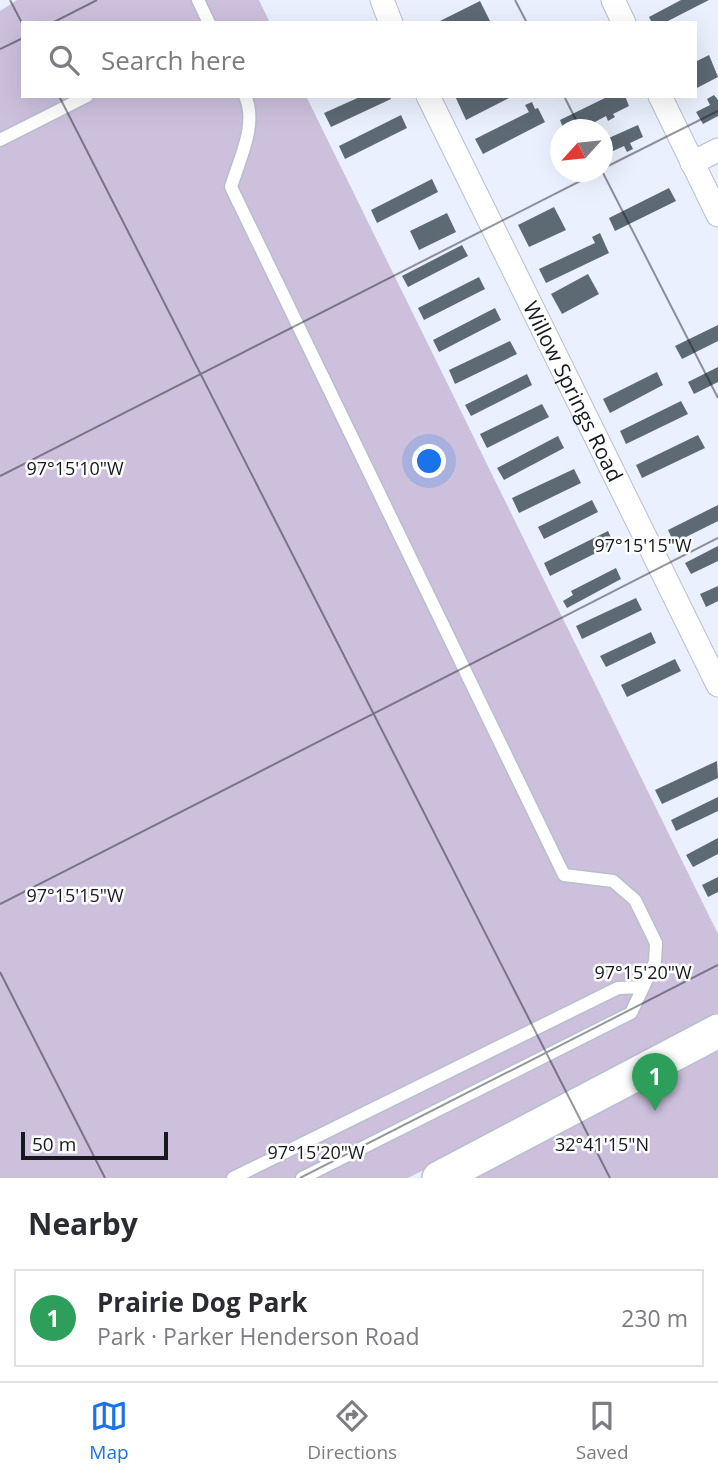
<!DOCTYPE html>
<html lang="en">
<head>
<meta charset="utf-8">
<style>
  body { margin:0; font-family:"Open Sans",sans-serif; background:#f2f2f3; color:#2b2b33 }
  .compass { position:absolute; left:550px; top:119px; width:63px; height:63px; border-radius:50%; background:#fff; box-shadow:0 7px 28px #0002; rotate:243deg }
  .scale { position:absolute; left:21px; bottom:18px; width:147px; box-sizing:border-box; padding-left:7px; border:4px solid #16191e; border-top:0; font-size:19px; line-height:24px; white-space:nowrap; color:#16191e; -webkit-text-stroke:5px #fdfdfd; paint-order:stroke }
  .you { position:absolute; left:430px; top:462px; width:24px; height:24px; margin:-18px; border:5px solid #fff; border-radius:50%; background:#1a73e8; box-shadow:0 0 0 10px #1a73e833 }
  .badge { display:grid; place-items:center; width:46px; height:46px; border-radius:50%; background:#1a73e8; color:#fff; font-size:23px; font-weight:700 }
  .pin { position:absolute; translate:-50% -58px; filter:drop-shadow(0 2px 4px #0008) }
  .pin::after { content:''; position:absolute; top:37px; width:24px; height:21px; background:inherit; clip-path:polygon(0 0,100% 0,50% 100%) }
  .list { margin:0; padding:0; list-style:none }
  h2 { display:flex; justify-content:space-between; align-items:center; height:91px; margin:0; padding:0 28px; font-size:30px }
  h2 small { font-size:23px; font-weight:400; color:#7c7c81 }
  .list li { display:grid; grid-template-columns:46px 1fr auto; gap:21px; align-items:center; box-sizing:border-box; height:98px; margin:0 14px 14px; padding:0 14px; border:2px solid #e1e1e2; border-radius:0px }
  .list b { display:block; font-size:26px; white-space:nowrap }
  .list p { margin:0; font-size:23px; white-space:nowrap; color:#7c7c81 }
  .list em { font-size:23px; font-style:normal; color:#7c7c81 }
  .icon { flex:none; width:38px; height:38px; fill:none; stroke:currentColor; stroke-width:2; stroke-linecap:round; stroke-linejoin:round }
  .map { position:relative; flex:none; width:718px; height:1178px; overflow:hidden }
  .search { position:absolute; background:#fff; box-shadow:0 7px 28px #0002; left:21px; right:21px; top:21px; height:77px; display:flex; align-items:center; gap:18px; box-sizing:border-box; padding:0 24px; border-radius:0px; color:#7c7c81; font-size:26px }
  .sheet { height:203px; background:#fff }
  nav { display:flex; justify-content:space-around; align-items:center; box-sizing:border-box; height:98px; border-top:2px solid #e1e1e2; background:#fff; font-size:19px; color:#7c7c81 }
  nav a { display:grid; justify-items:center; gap:4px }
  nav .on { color:#1a73e8 }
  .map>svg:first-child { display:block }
  .green { fill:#ccc0dd }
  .building { fill:#5d6973 }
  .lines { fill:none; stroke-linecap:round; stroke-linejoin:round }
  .lane-casing { stroke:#b7becd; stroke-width:15 }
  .street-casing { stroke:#b7becd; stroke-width:25 }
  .secondary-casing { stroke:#b7becd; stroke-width:36 }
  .lane { stroke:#fff; stroke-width:12 }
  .street { stroke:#fff; stroke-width:23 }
  .secondary { stroke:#fff; stroke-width:33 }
  .ticks { fill:none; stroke:#16191e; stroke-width:2; stroke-opacity:0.45 }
  .labels { text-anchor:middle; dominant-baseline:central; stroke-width:5; stroke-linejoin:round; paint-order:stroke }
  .street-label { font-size:21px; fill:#16191e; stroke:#fdfdfd }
  .ticks-label { font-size:18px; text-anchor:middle; fill:#16191e; stroke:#fdfdfd; stroke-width:5; stroke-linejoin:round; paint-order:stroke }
</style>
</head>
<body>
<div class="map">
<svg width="718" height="1178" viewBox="0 0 718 1178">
  <rect width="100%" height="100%" fill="#eaf0fd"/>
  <!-- green -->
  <path class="green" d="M17,0H259L270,23H23V96H306L718,934V1018L408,1178H0V11Z
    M718,1043V1178H465Z"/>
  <!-- building -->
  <path class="building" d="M681,0H709L664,23H652L649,17Z
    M480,1L491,23H436Z
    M709,55L718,77L695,89V62Z
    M714,95L718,100V116L703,124L696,112L710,105L707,99Z
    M362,96H390L391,99L331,127L324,113Z
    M455,96H513L466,120Z
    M609,96H625L629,106L613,114L615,117L608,121L606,116L580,130H564L560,120Z
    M532,102L535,109L538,108L545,122L483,154L475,139L529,112L525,105Z
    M401,115L407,128L345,159L339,146Z
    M638,125L643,137L630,143L633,149L627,152L624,146L602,156V141Z
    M432,179L438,192L377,223L371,210Z
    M669,188L676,201L615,231L609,218Z
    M554,207L566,230L529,247L518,225Z
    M447,213L456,232L419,250L410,231Z
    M600,233L609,253L546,283L539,269L595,243L592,237Z
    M462,245L468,256L408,287L402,276Z
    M588,274L599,294L562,314L551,294Z
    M479,277L485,289L424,320L418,308Z
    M495,308L501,320L439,352L433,340Z
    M718,325V341L682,359L675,346Z
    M510,341L517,354L455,384L449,370Z
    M718,367V382L694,394L688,382Z
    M657,372L663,385L610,413L603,399Z
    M527,374L532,385L471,416L465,405Z
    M681,401L688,414L626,444L620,431Z
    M542,404L549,417L487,448L480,434Z
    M698,435L705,448L642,478L636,465Z
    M558,436L564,448L504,480L497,468Z
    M574,469L581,483L519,513L512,498Z
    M592,500L598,512L544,539L538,527Z
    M718,505V521L674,543L668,530Z
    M608,531L614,544L550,576L544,563Z
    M718,546V561L691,574L685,563Z
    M616,568L621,579L567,608L563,601L573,595L571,591Z
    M718,586V601L706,607L700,594Z
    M636,598L642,610L582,639L576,626Z
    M651,632L656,643L606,667L600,656Z
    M675,659L681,671L627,697L621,685Z
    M717,761L718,778L662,804L655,790Z
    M718,797V811L676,831L671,820Z
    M718,838V854L693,867L686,855Z
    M718,877V892L708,897L702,885Z"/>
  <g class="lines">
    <defs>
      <path id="lane" d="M198,0L209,23
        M245,96C258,124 239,160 231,187L564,875L613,881L635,900L656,943L655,962L631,1013L302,1178
        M0,140L87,96
        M233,1178L618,988L643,987"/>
      <g id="street">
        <path d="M382,0L391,23"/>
        <path d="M613,0L624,23"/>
        <path id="s1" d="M428,96L718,685"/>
        <path d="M660,96L718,215"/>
        <path d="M692,163L718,150"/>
      </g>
      <path id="secondary" d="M439,1178L718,1031"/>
    </defs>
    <!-- lane casing -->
    <use href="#lane" class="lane-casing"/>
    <!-- street casing -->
    <use href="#street" class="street-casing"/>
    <!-- secondary casing -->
    <use href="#secondary" class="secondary-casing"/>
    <!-- lane -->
    <use href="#lane" class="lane"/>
    <!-- street -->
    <use href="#street" class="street"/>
    <!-- secondary -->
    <use href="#secondary" class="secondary"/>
  </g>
  <!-- ticks -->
  <path class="ticks" d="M10,0L23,25M515,0L527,23M52,23L97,0M0,49L23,38M59,96L610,1178M564,96L581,130M602,169L718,111M602,171L718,398M0,476L598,172M0,904L718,538M0,972L105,1178M300,1178L718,965"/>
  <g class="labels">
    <!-- street labels -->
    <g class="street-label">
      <text stroke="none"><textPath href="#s1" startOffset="329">Willow Springs Road</textPath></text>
    </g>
  </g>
  <g class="ticks-label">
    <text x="75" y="475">97°15'10"W</text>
    <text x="643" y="552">97°15'15"W</text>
    <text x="75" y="902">97°15'15"W</text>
    <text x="643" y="979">97°15'20"W</text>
    <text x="602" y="1151">32°41'15"N</text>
    <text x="316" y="1159">97°15'20"W</text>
  </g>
</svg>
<svg class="compass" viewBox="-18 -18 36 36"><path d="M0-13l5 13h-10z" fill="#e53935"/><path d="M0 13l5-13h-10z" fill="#7c7c81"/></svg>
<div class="scale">50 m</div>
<div class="you"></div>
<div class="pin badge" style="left:655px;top:1111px;background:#2e9e5b">1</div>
<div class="search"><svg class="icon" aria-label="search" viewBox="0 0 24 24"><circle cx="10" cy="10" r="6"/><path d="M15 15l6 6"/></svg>Search here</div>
</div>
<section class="sheet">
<h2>Nearby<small></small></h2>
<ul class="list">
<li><span class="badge" style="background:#2e9e5b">1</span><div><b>Prairie Dog Park</b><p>Park · Parker Henderson Road</p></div><em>230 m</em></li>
</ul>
</section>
<nav>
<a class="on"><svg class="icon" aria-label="map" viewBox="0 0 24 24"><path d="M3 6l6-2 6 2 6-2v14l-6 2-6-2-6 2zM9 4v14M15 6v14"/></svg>Map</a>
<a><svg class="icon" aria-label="directions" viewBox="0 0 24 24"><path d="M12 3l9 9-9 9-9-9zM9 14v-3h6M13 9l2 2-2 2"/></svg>Directions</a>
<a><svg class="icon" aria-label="saved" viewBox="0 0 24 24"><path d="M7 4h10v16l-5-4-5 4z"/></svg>Saved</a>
</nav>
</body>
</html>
